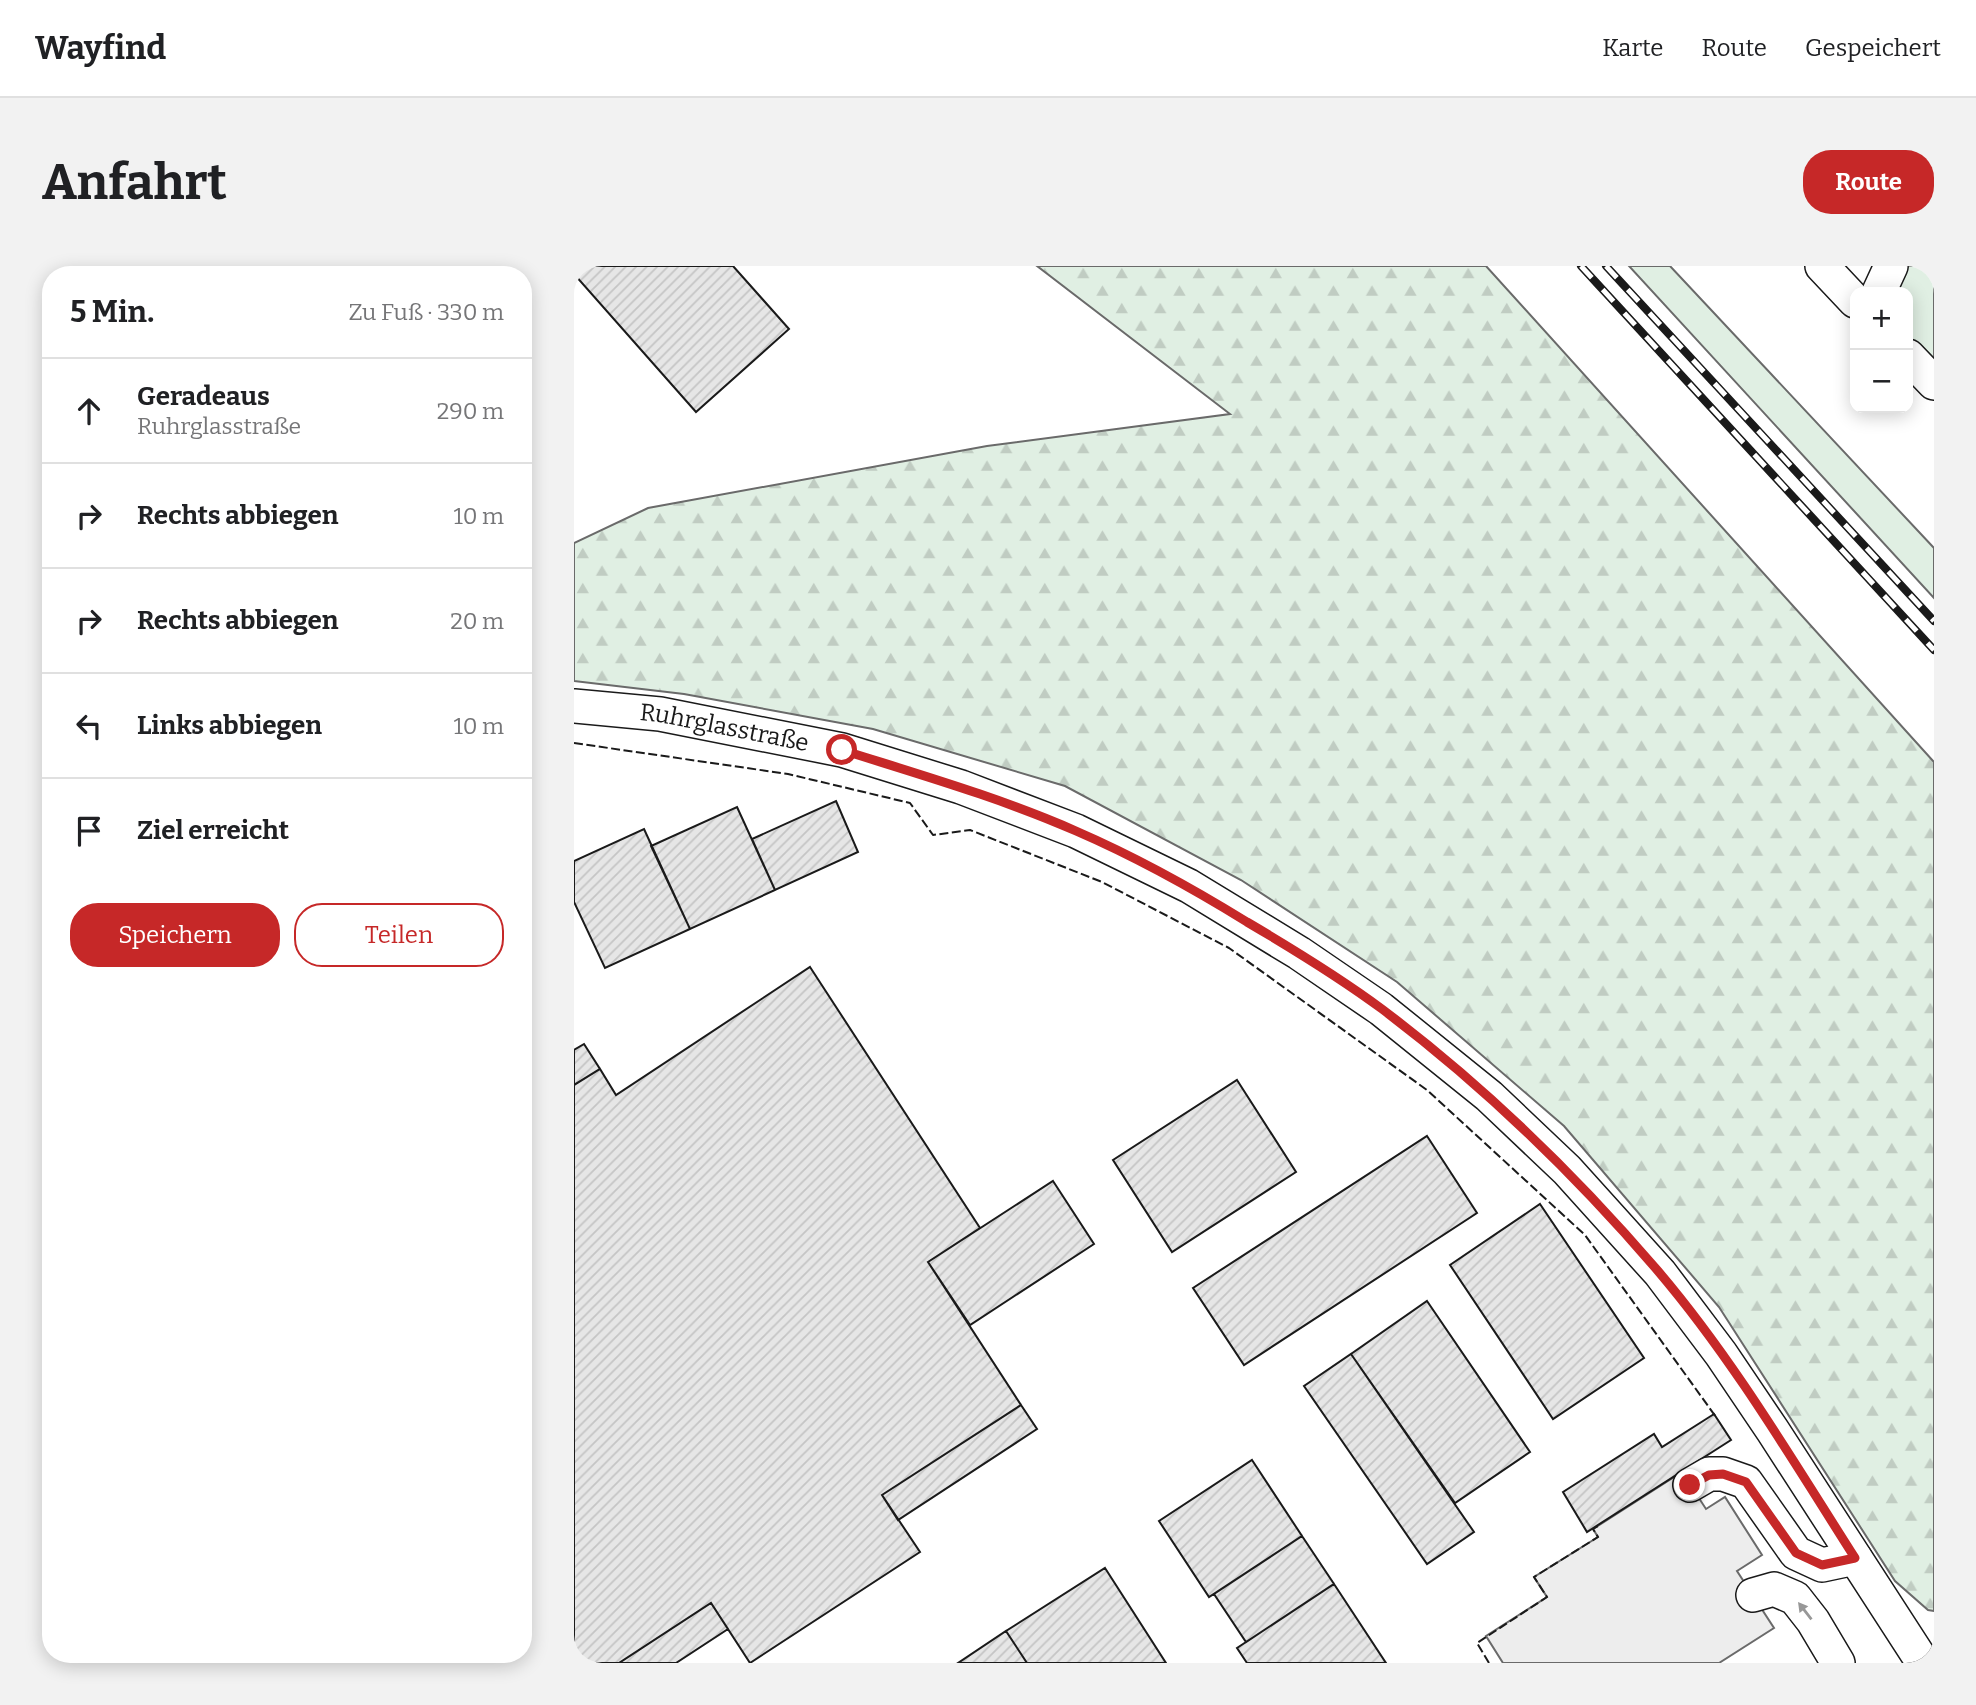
<!DOCTYPE html>
<html lang="de">
<head>
<meta charset="utf-8">
<style>
  body { margin:0; font-family:Bitter,serif; background:#f2f2f2; color:#202124 }
  .controls { position:absolute; right:21px; top:21px; display:grid; overflow:hidden; border-radius:14px; box-shadow:0 4px 18px #0003 }
  .controls button { width:63px; height:63px; display:grid; place-items:center; padding:0; border:0; border-bottom:2px solid #e0e0e0; background:#fff; color:#202124; font:35px sans-serif }
  .stop { position:absolute; width:21px; height:21px; margin:-16px; border:5px solid #c62828; border-radius:50%; background:#fff }
  .stop.end { background:#c62828; border-color:#fff; box-shadow:0 2px 7px #0008 }
  .list { margin:0; padding:0; list-style:none }
  h2 { display:flex; justify-content:space-between; align-items:center; height:91px; margin:0; padding:0 28px; font-size:30px }
  h2 small { font-size:23px; font-weight:400; color:#757577 }
  .list li { display:grid; grid-template-columns:46px 1fr auto; gap:21px; align-items:center; box-sizing:border-box; height:105px; padding:0 28px; border-top:2px solid #e0e0e0 }
  .list b { display:block; font-size:26px; white-space:nowrap }
  .list p { margin:0; font-size:23px; white-space:nowrap; color:#757577 }
  .list em { font-size:23px; font-style:normal; color:#757577 }
  .actions { display:flex; gap:14px; padding:21px 28px }
  .actions a { flex:1; padding:16px 0; border:2px solid #c62828; border-radius:28px; text-align:center; font-size:24px; color:#c62828 }
  .actions .main { background:#c62828; color:#fff }
  .icon { flex:none; width:38px; height:38px; fill:none; stroke:currentColor; stroke-width:2; stroke-linecap:round; stroke-linejoin:round }
  .map { position:relative; flex:none; width:1360px; height:1397px; overflow:hidden; border-radius:28px }
  header { display:flex; align-items:center; gap:42px; box-sizing:border-box; height:98px; padding:0 35px; background:#fff; border-bottom:2px solid #e0e0e0 }
  header strong { font-size:33px }
  nav { display:flex; gap:38px; margin-inline-start:auto; font-size:24px }
  .intro { display:flex; align-items:center; justify-content:space-between; box-sizing:border-box; height:168px; padding:0 42px }
  h1 { margin:0; font-size:49px }
  .button { padding:18px 32px; border-radius:28px; background:#c62828; color:#fff; font-size:24px; font-weight:700 }
  main { display:flex; gap:42px; padding:0 42px }
  aside { flex:1; background:#fff; border-radius:28px; box-shadow:0 4px 18px #0003 }
  .map>svg:first-child { display:block }
  .green { fill:#e0efe3; stroke:#6a6a6a; stroke-width:2 }
  .forest { fill:url(#forest-firs); stroke:#6a6a6a; stroke-width:2 }
  .parking { fill:#ededed; stroke:#6a6a6a; stroke-width:2 }
  .building { fill:url(#building-hatch); stroke:#1a1a1a; stroke-width:2 }
  .lines { fill:none; stroke-linecap:round; stroke-linejoin:round }
  .minor-casing { stroke:#1a1a1a; stroke-width:36 }
  .minor { stroke:#fff; stroke-width:33 }
  .rail-casing { stroke:#1a1a1a; stroke-width:8 }
  .rail { stroke:#fff; stroke-width:5; stroke-dasharray:16; stroke-linecap:butt }
  .fence { stroke:#1a1a1a; stroke-width:2; stroke-dasharray:9 3.5; stroke-linecap:butt }
  .oneway { fill:#989898 }
  .route { stroke:#c62828; stroke-width:9 }
  .labels { text-anchor:middle; dominant-baseline:central; stroke-width:5; stroke-linejoin:round; paint-order:stroke }
  .street-label { font-size:24px; fill:#1a1a1a; stroke:#fff }
</style>
</head>
<body>
<header>
<strong>Wayfind</strong>
<nav><a>Karte</a><a>Route</a><a>Gespeichert</a></nav>
</header>
<div class="intro"><h1>Anfahrt</h1><a class="button">Route</a></div>
<main>
<aside>
<h2>5 Min.<small>Zu Fuß · 330 m</small></h2>
<ul class="list">
<li><svg class="icon" aria-label="ahead" viewBox="0 0 24 24"><path d="M12 20V5M6 11l6-6 6 6"/></svg><div><b>Geradeaus</b><p>Ruhrglasstraße</p></div><em>290 m</em></li>
<li><svg class="icon" aria-label="right" viewBox="0 0 24 24"><path d="M7 20v-9h11M14 6l5 5-5 5"/></svg><div><b>Rechts abbiegen</b></div><em>10 m</em></li>
<li><svg class="icon" aria-label="right" viewBox="0 0 24 24"><path d="M7 20v-9h11M14 6l5 5-5 5"/></svg><div><b>Rechts abbiegen</b></div><em>20 m</em></li>
<li><svg class="icon" aria-label="left" viewBox="0 0 24 24"><path d="M17 20v-9H6M10 6l-5 5 5 5"/></svg><div><b>Links abbiegen</b></div><em>10 m</em></li>
<li><svg class="icon" aria-label="arrive" viewBox="0 0 24 24"><path d="M6 21V4h12l-3 4 3 4H6"/></svg><div><b>Ziel erreicht</b></div></li>
</ul>
<div class="actions"><a class="main">Speichern</a><a>Teilen</a></div>
</aside>
<div class="map">
<svg width="1360" height="1397" viewBox="0 0 1360 1397">
  <defs>
    <pattern id="forest-firs" width="22" height="20" patternUnits="userSpaceOnUse" patternTransform="scale(1.75)"><rect width="22" height="20" fill="#e0efe3"/><path d="M5 1l3.5 6h-7zM16 11l3.5 6h-7z" fill="#c0ccc2"/></pattern>
    <pattern id="building-hatch" width="6" height="6" patternUnits="userSpaceOnUse" patternTransform="scale(1.75)"><rect width="6" height="6" fill="#e6e6e6"/><path d="M-1 1l2-2M0 6l6-6M5 7l2-2" fill="none" stroke="#c5c5c5"/></pattern>
  </defs>
  <rect width="100%" height="100%" fill="#fff"/>
  <!-- green -->
  <path class="green" d="M1055,0H1096L1360,282V332Z
    M1317,0H1360V111L1334,86V26H1305Z"/>
  <!-- forest -->
  <path class="forest" d="M463,0H912L1360,496V1345L1354,1344L1321,1315L1145,1041L990,860L823,716L667,614L491,520L299,463L110,428L0,415V277L74,242L413,180L656,148Z"/>
  <!-- parking -->
  <path class="parking" d="M1108,1206L1132,1243L1151,1231L1188,1289L1163,1305L1200,1362L1145,1397H929L912,1370L973,1331L960,1311L1024,1271L1019,1263Z"/>
  <!-- building -->
  <path class="building" d="M0,0H159L215,63L122,146L0,8Z
    M262,535L284,586L201,624L178,573Z
    M163,541L201,624L116,663L77,580Z
    M70,563L116,663L31,702L0,636V595Z
    M236,701L406,962L354,996L447,1139L308,1229L346,1286L176,1397L137,1337L45,1397H0V819L26,803L42,829Z
    M10,778L26,803L0,819V784Z
    M663,814L722,906L598,986L539,894Z
    M853,870L903,947L670,1099L619,1022Z
    M479,915L520,978L396,1059L354,996Z
    M966,938L1070,1092L979,1153L876,999Z
    M853,1035L956,1186L881,1237L777,1088Z
    M777,1088L900,1266L853,1298L730,1120Z
    M447,1139L463,1163L324,1254L308,1229Z
    M1140,1148L1157,1174L1013,1266L989,1226L1080,1168L1088,1181Z
    M678,1194L728,1270L635,1331L585,1255Z
    M728,1270L760,1318L672,1376L640,1328Z
    M531,1302L592,1397H453L432,1365Z
    M760,1318L812,1397H673L663,1382Z
    M137,1337L154,1363L102,1397H45Z
    M432,1365L453,1397H384Z"/>
  <g class="lines">
    <defs>
      <g id="minor">
        <path d="M1248,0L1281,35"/>
        <path d="M1305,26L1317,0"/>
        <path d="M1334,90L1360,117"/>
        <path id="s1" d="M0,440L86,448L268,484L387,521L502,565L615,620L725,687L807,743L915,830L993,904L1086,1007L1147,1088L1199,1165L1346,1392L1353,1397"/>
        <path d="M1116,1219L1135,1208H1149L1172,1216L1222,1287L1248,1299L1281,1292"/>
        <path d="M1179,1329L1200,1323L1221,1332L1239,1355L1264,1397"/>
      </g>
    </defs>
    <!-- minor casing -->
    <use href="#minor" class="minor-casing"/>
    <!-- minor -->
    <use href="#minor" class="minor"/>
    <defs>
      <path id="rail" d="M1007,0L1360,384
        M1032,0L1360,355"/>
    </defs>
    <!-- rail casing -->
    <use href="#rail" class="rail-casing"/>
    <!-- rail -->
    <use href="#rail" class="rail"/>
    <!-- fence -->
    <path class="fence" d="M0,477L214,508L336,537L359,569L396,564L528,616L655,682L853,824L1011,969L1142,1151
      M915,1397L903,1377L973,1331L960,1311L1024,1271L1019,1263L1024,1260"/>
  </g>
  <!-- one-way arrows -->
  <defs><path id="oneway-solid" d="M-6-.8H1V-3.2L6.5 0L1 3.2V.8H-6Z" transform="scale(1.75)"/></defs>
  <use class="oneway" href="#oneway-solid" transform="translate(1231 1345) rotate(-128)"/>
  <g class="lines">
    <!-- route -->
    <path class="route" d="M268,484C347,509 427,532 502,565C562,591 618,622 673,656C719,683 765,711 808,743C910,820 1001,908 1084,1005C1159,1093 1219,1195 1281,1292L1248,1299L1222,1287L1172,1216L1149,1208L1135,1209L1116,1219"/>
  </g>
  <g class="labels">
    <!-- street labels -->
    <g class="street-label">
      <text stroke="none"><textPath href="#s1" startOffset="152">Ruhrglasstraße</textPath></text>
    </g>
  </g>
</svg>
<div class="controls">
<button>+</button>
<button>−</button>
</div>
<div class="stop" style="left:268px;top:484px"></div>
<div class="stop end" style="left:1116px;top:1219px"></div>
</div>
</main>
</body>
</html>
